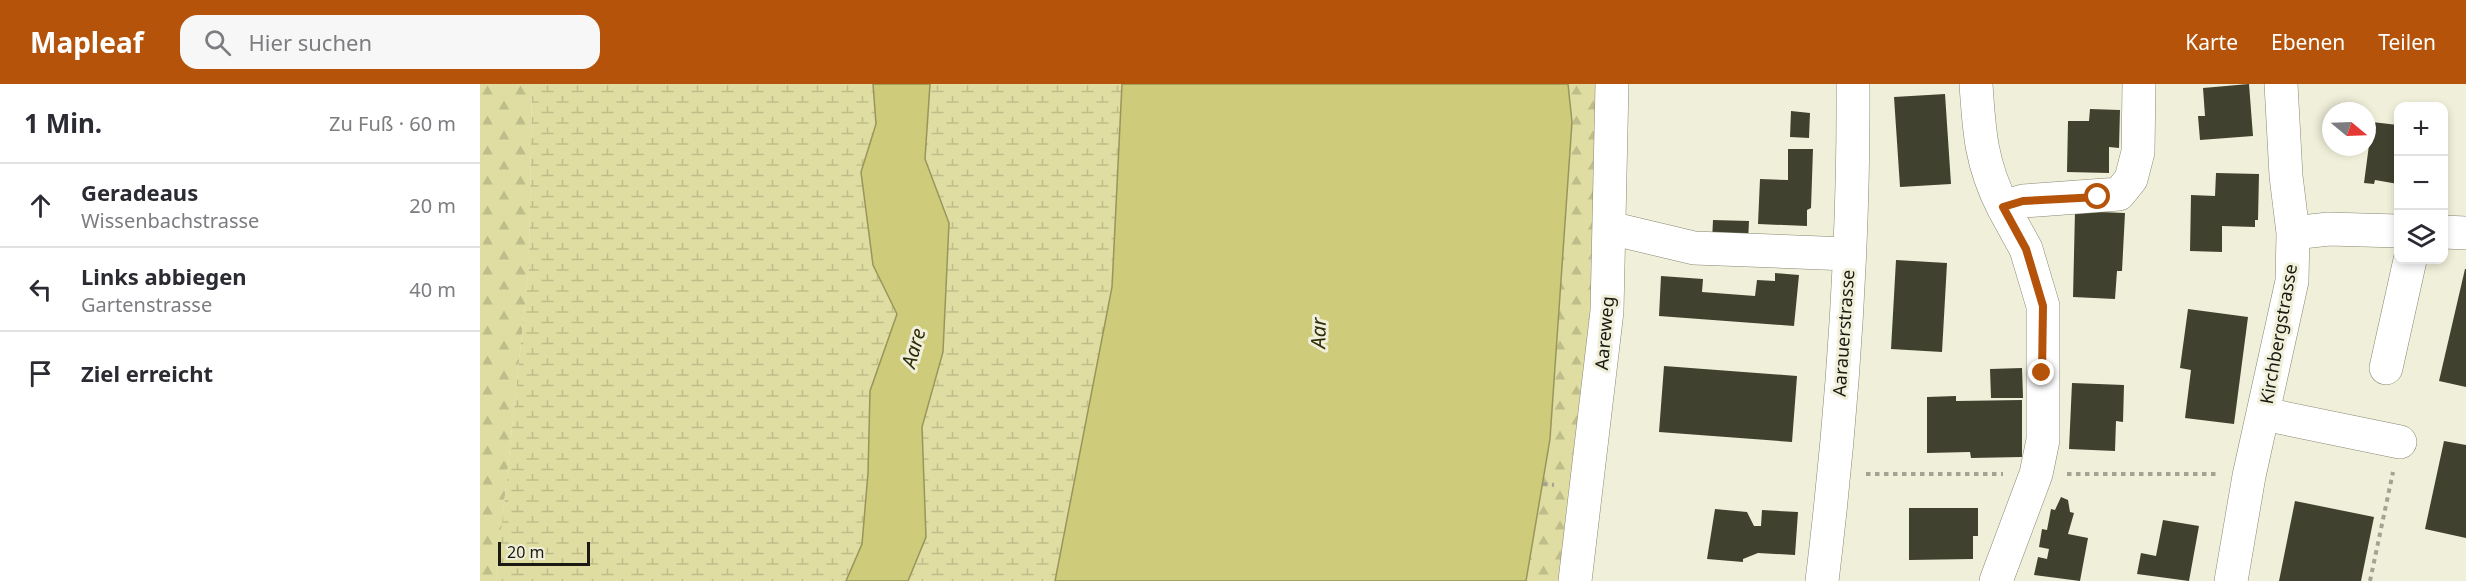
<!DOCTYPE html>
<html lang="de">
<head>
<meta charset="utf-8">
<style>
  body { margin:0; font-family:"Noto Sans",sans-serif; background:#f7f7f7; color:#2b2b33 }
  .controls { position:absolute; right:18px; top:18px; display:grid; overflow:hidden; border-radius:12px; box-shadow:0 3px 9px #0003 }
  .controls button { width:54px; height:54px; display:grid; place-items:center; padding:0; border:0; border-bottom:2px solid #e1e1e2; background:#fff; color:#2b2b33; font:30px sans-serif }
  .compass { position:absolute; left:1842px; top:18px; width:54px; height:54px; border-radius:50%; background:#fff; box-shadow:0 3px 9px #0003; rotate:109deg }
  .scale { position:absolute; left:18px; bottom:15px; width:92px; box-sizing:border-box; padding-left:6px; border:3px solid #1a1912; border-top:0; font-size:16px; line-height:21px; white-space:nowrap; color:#1a1912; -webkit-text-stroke:4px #f0f0da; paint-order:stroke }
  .stop { position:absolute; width:18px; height:18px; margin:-14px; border:4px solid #b45309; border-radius:50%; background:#fff }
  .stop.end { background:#b45309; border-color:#fff; box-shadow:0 2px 6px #0008 }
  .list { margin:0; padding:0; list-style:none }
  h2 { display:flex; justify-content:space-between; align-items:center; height:78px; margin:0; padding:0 24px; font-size:26px }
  h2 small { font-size:20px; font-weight:400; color:#7c7c81 }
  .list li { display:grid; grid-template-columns:39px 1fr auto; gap:18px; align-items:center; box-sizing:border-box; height:84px; padding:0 24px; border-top:2px solid #e1e1e2 }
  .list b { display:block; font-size:22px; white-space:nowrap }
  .list p { margin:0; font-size:20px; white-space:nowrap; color:#7c7c81 }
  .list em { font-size:20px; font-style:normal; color:#7c7c81 }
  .icon { flex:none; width:33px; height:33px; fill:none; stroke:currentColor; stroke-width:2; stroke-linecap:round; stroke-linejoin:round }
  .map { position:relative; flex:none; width:1986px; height:497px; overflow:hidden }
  header { display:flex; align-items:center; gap:36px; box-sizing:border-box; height:84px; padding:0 30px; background:#b45309; color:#fff }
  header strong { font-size:28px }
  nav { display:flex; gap:33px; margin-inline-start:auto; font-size:21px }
  .search { width:420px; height:54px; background:#f7f7f7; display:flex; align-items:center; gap:15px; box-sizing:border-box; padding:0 21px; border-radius:18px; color:#7c7c81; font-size:22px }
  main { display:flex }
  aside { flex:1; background:#fff }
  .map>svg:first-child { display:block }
  .forest { fill:url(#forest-firs) }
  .wetland { fill:url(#wetland-marsh) }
  .water { fill:#cecb7a; stroke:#98965b; stroke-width:1.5 }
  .building { fill:#41412f }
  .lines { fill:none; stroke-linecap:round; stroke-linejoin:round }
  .minor-casing { stroke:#878773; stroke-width:34 }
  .path { stroke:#a4a393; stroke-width:4; stroke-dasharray:4.5 4.5; stroke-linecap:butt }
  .minor { stroke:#fff; stroke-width:33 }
  .route { stroke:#b45309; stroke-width:8 }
  .labels { text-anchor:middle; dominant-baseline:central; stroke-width:6; stroke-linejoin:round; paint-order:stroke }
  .street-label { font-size:18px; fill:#1a1912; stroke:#f0f0da }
  .water-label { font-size:20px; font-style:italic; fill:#2e2c07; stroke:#f0f0da }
</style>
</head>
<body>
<header>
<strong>Mapleaf</strong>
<div class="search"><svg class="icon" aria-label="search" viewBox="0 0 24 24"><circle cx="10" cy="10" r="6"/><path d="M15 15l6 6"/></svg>Hier suchen</div>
<nav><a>Karte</a><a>Ebenen</a><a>Teilen</a></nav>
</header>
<main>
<aside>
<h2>1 Min.<small>Zu Fuß · 60 m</small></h2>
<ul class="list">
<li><svg class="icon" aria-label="ahead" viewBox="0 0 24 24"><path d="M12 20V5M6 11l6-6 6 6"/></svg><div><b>Geradeaus</b><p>Wissenbachstrasse</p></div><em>20 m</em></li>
<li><svg class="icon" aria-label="left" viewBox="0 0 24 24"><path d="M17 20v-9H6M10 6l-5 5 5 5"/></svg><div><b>Links abbiegen</b><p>Gartenstrasse</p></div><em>40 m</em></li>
<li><svg class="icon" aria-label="arrive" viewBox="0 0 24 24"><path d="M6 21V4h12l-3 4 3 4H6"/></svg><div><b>Ziel erreicht</b></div></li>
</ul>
</aside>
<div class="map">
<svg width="1986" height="497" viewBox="0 0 1986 497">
  <defs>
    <pattern id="forest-firs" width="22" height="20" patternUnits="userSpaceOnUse" patternTransform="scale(1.5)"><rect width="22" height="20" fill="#dfdda2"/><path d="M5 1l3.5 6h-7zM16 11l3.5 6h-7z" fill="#bfbd8a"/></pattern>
    <pattern id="wetland-marsh" width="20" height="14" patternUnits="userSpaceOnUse" patternTransform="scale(1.5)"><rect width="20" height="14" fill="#dfdda2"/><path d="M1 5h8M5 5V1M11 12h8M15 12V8" fill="none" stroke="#bfbd8a"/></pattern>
  </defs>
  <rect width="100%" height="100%" fill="#f0f0da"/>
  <!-- forest -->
  <path class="forest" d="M0,0H52L49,182L16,497H0Z
    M1088,0H1124L1122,135L1081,497H1046L1070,355L1092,38Z"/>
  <!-- wetland -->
  <path class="wetland" d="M52,0H393L396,40L381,89L393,181L417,230L390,307L388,389L382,460L366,497H16L49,182Z
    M450,0H642L632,203L575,497H428L446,453L442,343L463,268L469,139L445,75Z"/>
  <!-- water -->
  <path class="water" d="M393,0H450L445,75L469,139L463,268L442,343L446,453L428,497H366L382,460L388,389L390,307L417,230L393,181L381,88L396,40Z
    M642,0H1088L1092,38L1070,355L1046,497H575L632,203Z"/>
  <!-- building -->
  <path class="building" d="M1769,0L1773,52L1720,56L1718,32H1725L1723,4Z
    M1465,10L1471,100L1420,103L1414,13Z
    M1610,25L1640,26L1639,64L1629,63V89L1587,88L1588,37H1609Z
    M1311,27L1330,29L1329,54L1310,53Z
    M1892,38L1918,41V100L1895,96L1894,100L1884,99Z
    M1308,65H1333L1331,124L1327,126V142L1278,140L1280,95L1308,96Z
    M1736,89L1779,90L1778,136H1775V143L1742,142V168L1710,167L1711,111L1735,112Z
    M1595,127L1645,129L1642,187H1637L1635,215L1593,213Z
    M1233,136L1269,137L1268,158L1232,157Z
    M1416,176L1467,179L1462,268L1411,265Z
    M1985,185H1986V303L1959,297Z
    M1295,189L1319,191L1314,242L1179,232L1181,192L1223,195L1222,208L1275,212L1277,196L1295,197Z
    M1708,225L1768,233L1754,340L1705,334L1711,286L1700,284Z
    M1184,282L1317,292L1312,358L1179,348Z
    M1542,284L1543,314H1511L1510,285Z
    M1592,299L1644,301L1643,338L1636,337L1635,367L1589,365Z
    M1476,312V317L1542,316V373L1491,374L1490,368L1447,369V313Z
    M1964,357L1986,361V454L1945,445Z
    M1581,413L1588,416L1590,428L1594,429L1588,450L1608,454L1600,497L1554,491L1558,473L1567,475L1569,465L1559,463L1562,445L1567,446L1571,425L1575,426Z
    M1815,417L1894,433L1881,497H1799Z
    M1429,424H1498V452H1493V475L1429,476Z
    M1235,425L1267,428L1274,442H1281L1282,426L1318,428L1315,471L1278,469L1263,475V478L1227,475Z
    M1683,436L1719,442L1709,497L1657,490L1661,469L1676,472Z"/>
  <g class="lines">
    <defs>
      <path id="minor" d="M1496,0C1499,47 1501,80 1523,123L1543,117L1639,110L1651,95L1658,68L1659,0
        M1130,144L1214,164L1368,170
        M1964,148L1986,149
        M1813,149L1849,145L1918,147
        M1906,284L1930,176
        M1784,330L1920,358
        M1095,497L1127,227L1132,0
        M1342,497C1362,333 1374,165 1373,0
        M1516,497L1556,390L1563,356V222L1546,165L1523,123
        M1751,497L1769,392L1812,197L1813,149L1806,92L1801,0"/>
    </defs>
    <!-- minor casing -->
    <use href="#minor" class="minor-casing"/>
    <!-- path -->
    <path class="path" d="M1386,390H1523
      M1587,390H1739
      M1063,400L1074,401
      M1890,497L1913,388"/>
    <!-- minor -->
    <use href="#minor" class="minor"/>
  </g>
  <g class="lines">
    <!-- route -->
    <path class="route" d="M1562,289L1563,222L1546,165L1523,123L1543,117L1618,113"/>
  </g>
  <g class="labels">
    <!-- street labels -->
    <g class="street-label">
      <text transform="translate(1124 249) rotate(-85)">Aareweg</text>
      <text transform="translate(1363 249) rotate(-86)">Aarauerstrasse</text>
      <text transform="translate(1798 250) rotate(-80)">Kirchbergstrasse</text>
    </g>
    <!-- water labels -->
    <g class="water-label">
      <text transform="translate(838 249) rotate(-89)">Aar</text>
      <text transform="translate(433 264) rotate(-74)">Aare</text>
    </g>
  </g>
</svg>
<div class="controls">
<button>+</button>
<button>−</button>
<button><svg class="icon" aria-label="layers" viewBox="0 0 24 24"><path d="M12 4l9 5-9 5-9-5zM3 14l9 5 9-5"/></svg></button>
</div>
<svg class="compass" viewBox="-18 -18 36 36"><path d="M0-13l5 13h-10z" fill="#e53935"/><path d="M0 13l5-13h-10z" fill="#7c7c81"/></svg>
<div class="scale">20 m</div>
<div class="stop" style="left:1618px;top:113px"></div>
<div class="stop end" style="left:1562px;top:289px"></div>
</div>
</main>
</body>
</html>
